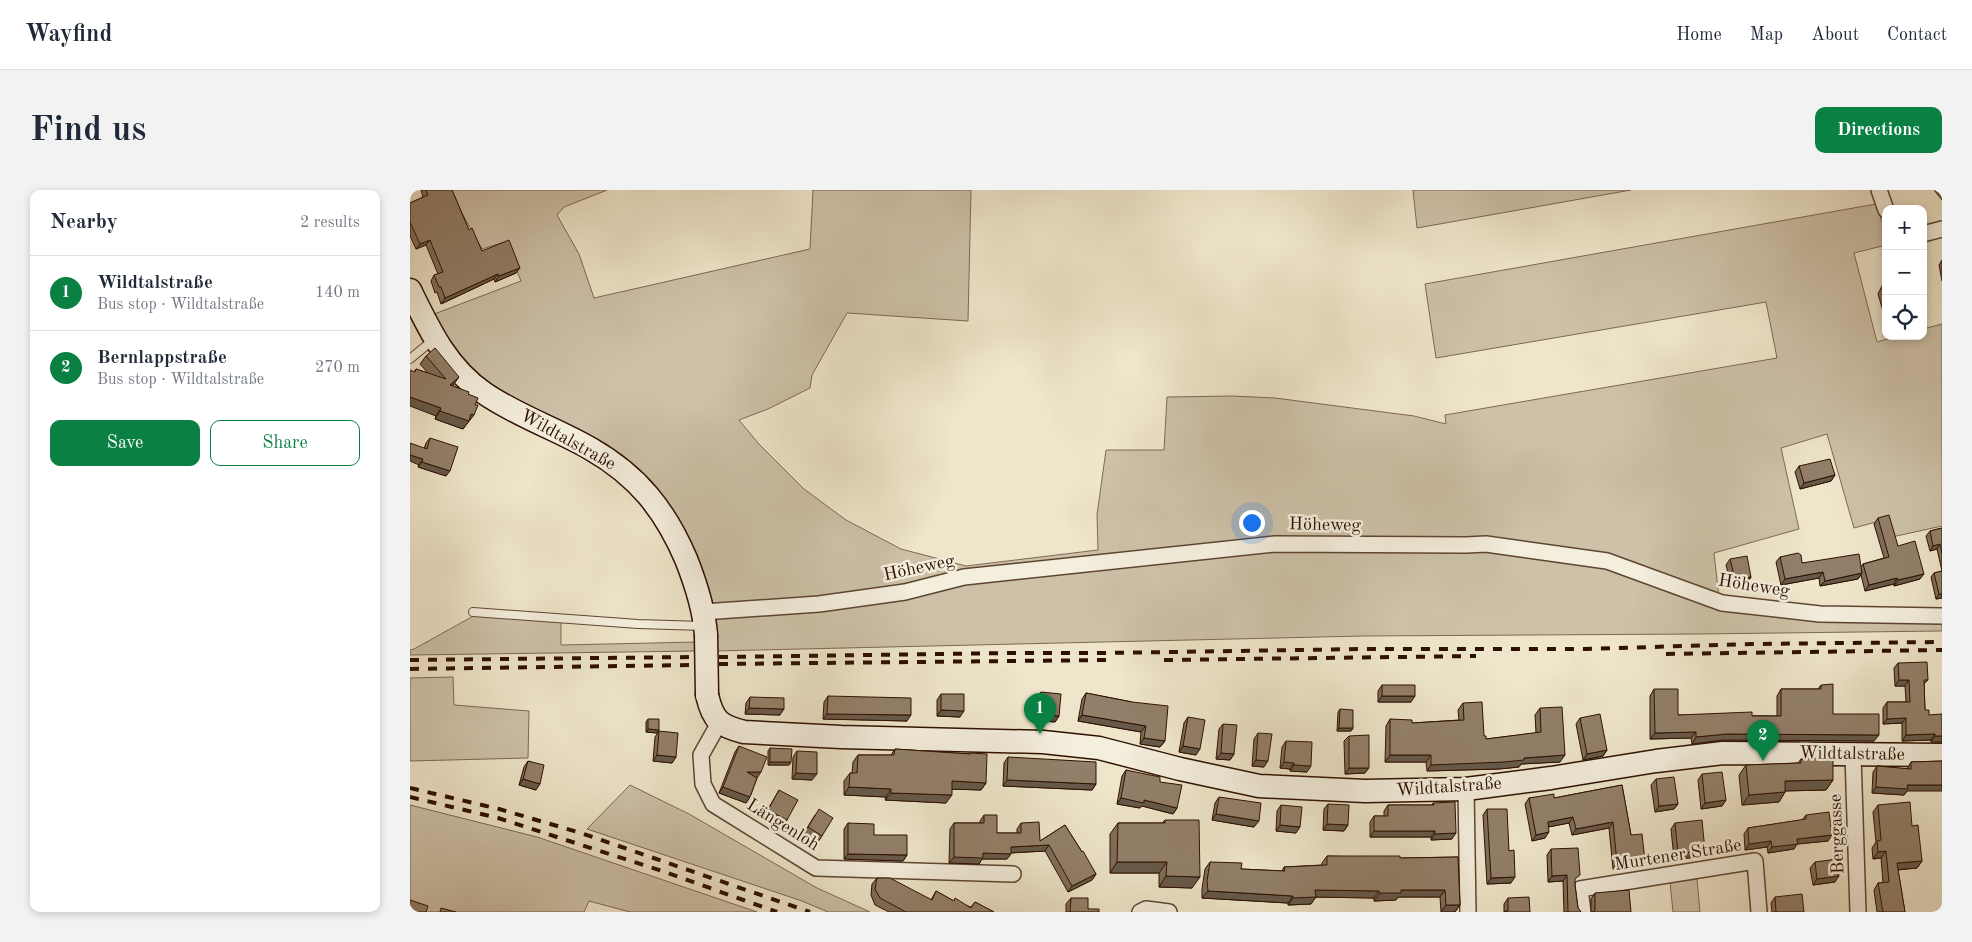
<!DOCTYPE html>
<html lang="en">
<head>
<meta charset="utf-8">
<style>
  body { margin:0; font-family:"Old Standard TT",serif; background:#f2f2f3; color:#1f2937 }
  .controls { position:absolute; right:15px; top:15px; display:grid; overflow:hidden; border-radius:10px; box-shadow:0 2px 8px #0003 }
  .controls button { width:45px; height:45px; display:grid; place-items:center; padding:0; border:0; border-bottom:1px solid #e0e1e3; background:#fff; color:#1f2937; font:25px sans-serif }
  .you { position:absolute; left:841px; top:332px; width:18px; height:18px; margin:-12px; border:4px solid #fff; border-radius:50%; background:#1a73e8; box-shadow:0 0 0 8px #1a73e833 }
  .badge { display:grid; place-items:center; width:32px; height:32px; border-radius:50%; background:#0b8043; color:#fff; font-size:16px; font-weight:700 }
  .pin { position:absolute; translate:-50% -41px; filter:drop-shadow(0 1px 2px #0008) }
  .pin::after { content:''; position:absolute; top:26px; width:18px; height:15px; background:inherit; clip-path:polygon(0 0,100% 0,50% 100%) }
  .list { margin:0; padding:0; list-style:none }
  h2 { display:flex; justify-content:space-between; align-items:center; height:65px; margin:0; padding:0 20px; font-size:21px }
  h2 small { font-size:16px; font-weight:400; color:#747a83 }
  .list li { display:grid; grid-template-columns:32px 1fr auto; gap:15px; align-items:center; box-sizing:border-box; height:75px; padding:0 20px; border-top:1px solid #e0e1e3 }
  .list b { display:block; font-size:19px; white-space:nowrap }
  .list p { margin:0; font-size:16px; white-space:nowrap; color:#747a83 }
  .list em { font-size:16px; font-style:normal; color:#747a83 }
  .actions { display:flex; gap:10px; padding:15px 20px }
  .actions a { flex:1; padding:11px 0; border:1px solid #0b8043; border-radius:10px; text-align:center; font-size:18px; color:#0b8043 }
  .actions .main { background:#0b8043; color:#fff }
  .icon { flex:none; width:28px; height:28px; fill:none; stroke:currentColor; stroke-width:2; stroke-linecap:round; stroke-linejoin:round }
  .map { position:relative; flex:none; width:1532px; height:722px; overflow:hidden; border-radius:10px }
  header { display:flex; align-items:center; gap:30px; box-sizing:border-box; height:70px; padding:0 25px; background:#fff; border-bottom:1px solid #e0e1e3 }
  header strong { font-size:24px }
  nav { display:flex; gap:28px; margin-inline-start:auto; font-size:18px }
  .intro { display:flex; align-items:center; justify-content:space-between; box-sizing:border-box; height:120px; padding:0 30px }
  h1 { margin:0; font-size:35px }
  .button { padding:12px 22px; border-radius:10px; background:#0b8043; color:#fff; font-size:18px; font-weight:700 }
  main { display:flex; gap:30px; padding:0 30px }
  aside { flex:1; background:#fff; border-radius:10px; box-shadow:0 2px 8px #0003 }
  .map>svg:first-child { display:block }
  .green { fill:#cdc1a8; stroke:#7e6854 }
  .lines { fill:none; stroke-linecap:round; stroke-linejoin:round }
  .lane-casing { stroke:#5e4532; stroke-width:10 }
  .street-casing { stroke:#5e4532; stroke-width:18 }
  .secondary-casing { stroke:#2e1000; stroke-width:25 }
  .lane { stroke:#f4eedd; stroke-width:8 }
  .street { stroke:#f4eedd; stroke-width:15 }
  .secondary { stroke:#f4eedd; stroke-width:22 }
  .rail { stroke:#2e1000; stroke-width:4; stroke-dasharray:9 9; stroke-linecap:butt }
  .secondary-bridge-casing { stroke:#2e1000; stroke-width:25; stroke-linecap:butt }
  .secondary-bridge { stroke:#f4eedd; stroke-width:22 }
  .wall { fill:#7e6d5a; stroke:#2e1000 }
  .shaded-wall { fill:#66594a; stroke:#2e1000 }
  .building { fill:#927f69; stroke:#2e1000 }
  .labels { text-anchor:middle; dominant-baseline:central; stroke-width:5; stroke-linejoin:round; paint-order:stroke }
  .street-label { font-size:18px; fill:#2e1000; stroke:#f4eedd }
</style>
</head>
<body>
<header>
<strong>Wayfind</strong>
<nav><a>Home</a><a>Map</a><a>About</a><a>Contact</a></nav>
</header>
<div class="intro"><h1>Find us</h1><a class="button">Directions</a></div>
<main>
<aside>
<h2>Nearby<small>2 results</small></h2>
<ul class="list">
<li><span class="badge">1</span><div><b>Wildtalstraße</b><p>Bus stop · Wildtalstraße</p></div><em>140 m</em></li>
<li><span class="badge">2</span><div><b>Bernlappstraße</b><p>Bus stop · Wildtalstraße</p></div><em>270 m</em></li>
</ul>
<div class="actions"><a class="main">Save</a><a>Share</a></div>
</aside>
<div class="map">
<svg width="1532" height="722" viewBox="0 0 1532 722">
  <rect width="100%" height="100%" fill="#eee5ca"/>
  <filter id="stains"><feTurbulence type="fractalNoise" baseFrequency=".004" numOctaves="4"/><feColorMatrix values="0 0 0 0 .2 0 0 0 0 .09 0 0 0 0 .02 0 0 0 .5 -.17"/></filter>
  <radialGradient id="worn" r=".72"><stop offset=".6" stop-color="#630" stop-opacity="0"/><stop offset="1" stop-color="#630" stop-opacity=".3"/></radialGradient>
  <!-- green -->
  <path class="green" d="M39,0H197L154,17L147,25L169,64L184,108L400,59L403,0H561L558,131L437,123L402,185L400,198L358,219L329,230L348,253L394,299L436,330L491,359L556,376L688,360L687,325L696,260H754L757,207L822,206L865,208L1004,226L1036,234L1035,225L1367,168L1356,112L1026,168L1015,94L1466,14L1476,44V55L1444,63L1467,152L1488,146H1513V139L1532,134V336L1482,347L1477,329L1444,338L1417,244L1371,258L1389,339L1304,363L1310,417L1532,433V441L1288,444L953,446L305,461L282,406L243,326L204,284L175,266L120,239L47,165L19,126L111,91L95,52L72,59Z
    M1003,0H1221L1007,38Z
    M67,424L151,426V455L288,452V461L0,465V460L4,459Z
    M43,487L44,515L119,521L118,568L0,571V488Z
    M220,595L279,624L407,698L460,722H418L392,711L177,639Z
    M0,615L127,647L347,722H220L179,711L174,722H0Z
    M1287,689L1290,722H1263L1260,692Z"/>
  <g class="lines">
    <defs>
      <path id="lane" d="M0,169L23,150
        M63,422L228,434L293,436"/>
      <path id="street" d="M1469,0L1476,20
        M1513,44L1532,39
        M293,422L409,414L495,402L554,387L865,354L1056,355L1076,354L1197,371L1312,413L1410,424L1532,426
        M309,533L291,565L293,594L303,614L406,678L603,684
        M1443,565L1448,722
        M1056,599L1058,722
        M730,722L736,719L759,722
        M1173,722L1170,699L1345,671L1349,722"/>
      <path id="secondary" d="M0,100C19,139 37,178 74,203C107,226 147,239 181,259C228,286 255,320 276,369C286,394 294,418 296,445
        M297,505C303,531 310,536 334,542L431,547L633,552L689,558L770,579L849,596L955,601L1056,599L1141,588L1246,571L1313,563L1532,565"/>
    </defs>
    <!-- lane casing -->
    <use href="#lane" class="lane-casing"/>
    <!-- street casing -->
    <use href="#street" class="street-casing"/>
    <!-- secondary casing -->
    <use href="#secondary" class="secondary-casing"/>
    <!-- lane -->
    <use href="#lane" class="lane"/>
    <!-- street -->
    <use href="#street" class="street"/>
    <!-- secondary -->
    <use href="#secondary" class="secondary"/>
    <!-- rail -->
    <path class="rail" d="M1256,464L1532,460
      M309,467L599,463H696L953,459H1175L1341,454L1532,452
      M0,470L287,467
      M754,470L1066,466
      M309,474L699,470
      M0,479L287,475
      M0,598L89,619L171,643L400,722
      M0,607L88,628L255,682L367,722"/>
    <defs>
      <path id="secondary-bridge" d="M296,445L297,505"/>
    </defs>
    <!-- secondary-bridge casing -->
    <use href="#secondary-bridge" class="secondary-bridge-casing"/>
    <!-- secondary-bridge -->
    <use href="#secondary-bridge" class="secondary-bridge"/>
  </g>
  <!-- wall -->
  <path class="wall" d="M11,0H42L59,40L72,61L106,83L85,92L84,89L31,114L27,102L25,103L21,91L24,85L28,84L16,55L6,59L0,46V13L13,7Z
    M1524,0H1532V10Z
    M1532,70V91L1529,75Z
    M1476,88V131L1468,104Z
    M16,166L44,194L42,195L58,204V233H57L53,239L25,229L26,226L4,182L6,179L18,183L10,174Z
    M20,248L36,286L8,277L16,253Z
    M1389,276L1425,285L1421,291L1390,299L1385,282Z
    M1468,328L1488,356L1510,389L1484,396V394L1455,401L1451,385L1448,389L1410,396L1409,388L1371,395L1366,372L1370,367L1392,373L1451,377L1453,374L1474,368L1464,334Z
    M1532,338V408L1526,409L1521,387L1524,383L1532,381L1527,359L1520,361L1516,346L1520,341Z
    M1320,369L1341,387L1337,393L1321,395L1316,375Z
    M1488,473L1518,490L1514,494L1515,520L1519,525L1532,552H1521V550L1492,551V533L1473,534V518L1477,512H1496L1495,496H1485L1484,478Z
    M972,495L1001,512H968V501Z
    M1411,495L1423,524L1464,551L1313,550L1282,554L1281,548L1240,549V506L1244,499L1268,525L1367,526V506L1371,499H1408Z
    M631,502L649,526L645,532L625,530L627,508Z
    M676,503L722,512L755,551L750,557L730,554L731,542L668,531L672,509Z
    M531,504L550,527L527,526V510Z
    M418,506L497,531L413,529L414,512Z
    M340,507L370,525L335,524L336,513Z
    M1053,513L1076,549L1126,543L1125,525L1130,518L1150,572L1111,574L1109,577L1089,579L1017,581L1016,572H975L976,536L980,529L1002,533L1049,530L1048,520Z
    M930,519L943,538L941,541H927L928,522Z
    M778,527L786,565L769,562L774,533Z
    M1170,528L1197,560L1193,566L1173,570L1166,534Z
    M238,529L247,543L236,542V532Z
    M813,534L824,564L820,570L806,569L809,539Z
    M249,541L266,567L262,573L243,571L245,547Z
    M848,543L854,577L842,576L844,549Z
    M939,546L955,583L935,584L934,551Z
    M876,551L897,582L880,581V579L870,578L872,557Z
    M329,556L347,588L340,607L336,613L309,603L325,562Z
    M360,558L381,572L379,575H358V561Z
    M485,559L559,564L560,563L576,593L571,600L542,599L536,613L475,610L476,607L434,605V591L440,583H442L443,572L448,565H481Z
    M387,561L402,590L382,589L383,567Z
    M598,567L686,594L682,600L593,596L594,573Z
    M1391,569L1423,590L1416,600L1375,601V602L1369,612L1332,615L1329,585L1336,575L1388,573Z
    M118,571L126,600L109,595L114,577Z
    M1532,571L1497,601L1494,605L1462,603L1463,582L1467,576L1497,579L1501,572Z
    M716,580L750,592L767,618L763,624L732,616L730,618L707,614L712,586Z
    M1292,584L1316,610L1312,616L1291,619L1288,590Z
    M1246,589L1268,614L1264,619L1245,622L1241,595Z
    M1212,595L1221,645L1231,676L1203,679L1199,638L1162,645L1159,633L1138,637L1135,648L1122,651L1115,614L1119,608H1144Z
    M369,600L377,630L373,636L354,626Z
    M809,607L844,637L802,630L805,613Z
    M1023,613L1042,649L1021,650V647H960V632L964,626H974V621L978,615H1022Z
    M918,614L938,635L934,641L913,640L914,619Z
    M871,615L886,643L866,641L867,621Z
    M1468,615L1502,636L1512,671L1507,678L1488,680L1495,722H1467L1464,700L1468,693H1473L1471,668L1463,669L1462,658L1466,652L1463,622Z
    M1077,619L1099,661L1101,693L1077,694L1073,625Z
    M405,625L412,646L408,652L394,643Z
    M574,625L587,643H607V639L611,633L630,651L655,635L686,684L682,690L658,702L635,661L601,663L597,669H572L569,674L539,673L540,639L544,633H570V631Z
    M1396,625L1418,651L1387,654L1384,659L1358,663L1357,657L1335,660L1334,644L1338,638L1392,630Z
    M755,630L782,698L749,697V683H700V644L708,633H752Z
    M438,633L464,645L497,665L493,671L434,669V639Z
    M1265,633L1291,667L1264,669L1261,639Z
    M1141,659L1165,692V695L1168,718L1171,722H1154L1153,691L1138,692L1137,665Z
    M917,666L990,668L1048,667L1050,715L1045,722H1031L1030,707H988L986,710L964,711V708L906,707L901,714L878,715V713L792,708V699L795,679L800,672L831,679L872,681L874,677L912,675V673Z
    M1405,672L1425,692L1403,695L1400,678Z
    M467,688L521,710L526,701L544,711L561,717L565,712L584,722H479L465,715L461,705L462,694Z
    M1185,703L1221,722H1181V709Z
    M1365,707L1394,722H1362L1361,713Z
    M661,708L678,719L689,722H656V714Z
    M1098,708L1120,722H1094V714Z"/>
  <!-- shaded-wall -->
  <path class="shaded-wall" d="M20,50L16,55L6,59L10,54Z
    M110,78L106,83L85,92L89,86Z
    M88,84L84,89L31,114L35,108Z
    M49,187L44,194L35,202L40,195Z
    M0,207L31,218L26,226L0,216Z
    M30,221L61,224L64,225L53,239L25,229Z
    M0,265L13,269L9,275L0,271Z
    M12,272L40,281L36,286L8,277Z
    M1425,285L1421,291L1390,299L1394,293Z
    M1530,354L1527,359L1520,361L1523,356Z
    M1413,382L1409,388L1371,395L1375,389Z
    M1452,383L1448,389L1410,396L1415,391Z
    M1514,384L1510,389L1484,396L1488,390Z
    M1341,387L1337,393L1321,395L1325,389Z
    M1487,388L1484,394L1455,401L1459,395Z
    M1529,404H1532V408L1526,409Z
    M1489,490H1499L1495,496H1485Z
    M972,506H1005L1001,512H968Z
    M339,518L374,519L370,525L335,524Z
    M531,520L554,521L550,527L527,526Z
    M417,524L501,525L497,531L413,529Z
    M629,524L649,526L645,532L625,530Z
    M672,525L736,536L731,542L668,531Z
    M1496,528L1492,533L1473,534L1477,529Z
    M929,538H943L941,541H927Z
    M238,539L249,540L247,543L236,542Z
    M1286,542L1281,548L1240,549L1245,543Z
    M1317,544L1469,545L1464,551L1313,550L1282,554L1286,547Z
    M1525,544L1521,550L1492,551L1496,545Z
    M1525,546H1532V552H1521Z
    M734,548L755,551L750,557L730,554Z
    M773,556L790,559L786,565L769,562Z
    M1197,560L1193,566L1173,570L1177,564Z
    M811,563L824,564L820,570L806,569Z
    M247,565L266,567L262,573L243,571Z
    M980,565H1021L1016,572H975Z
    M1155,565L1150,572L1111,574L1109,577L1089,579L1017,581L1021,575Z
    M846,570L858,571L854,577L842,576Z
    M360,572H381L379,575H358Z
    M874,572L884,573L880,579L870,578Z
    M884,575L901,576L897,582L880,581Z
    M939,578H959L955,583L935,584Z
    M337,582H351L347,588Z
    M386,583L407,584L402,590L382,589Z
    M113,589L130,594L126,600L109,595Z
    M597,590L686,594L682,600L593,596Z
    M1423,590L1416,600L1368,601L1375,591Z
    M542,591L576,593L571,600L537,599Z
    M1497,595H1532V601H1497L1494,605L1462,603L1466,597Z
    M313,597L340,607L336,613L309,603Z
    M439,597L481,599L476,607L434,605Z
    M1375,602L1369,612L1332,615L1339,605Z
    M481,603L542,605L536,613L475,610Z
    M711,608L734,610L767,618L763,624L732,616L730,618L707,614Z
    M1316,610L1312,616L1291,619L1295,613Z
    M1268,614L1264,619L1245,622L1249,616Z
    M806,624L849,631L844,637L802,630Z
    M1163,627L1159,633L1133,638L1138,632Z
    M1203,632L1199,638L1162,645L1166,639Z
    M917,634L938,635L934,641L913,640Z
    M870,635L890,637L886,643L866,641Z
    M964,641H1025L1021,647H960Z
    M1139,642L1135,648L1122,651L1126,645Z
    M1046,643L1042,649L1021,650L1025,644Z
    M1422,645L1418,651L1387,654L1384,659L1358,663L1362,657L1387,649Z
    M1361,651L1357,657L1335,660L1339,654Z
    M639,655L635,661L597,663L601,657Z
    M1295,661L1291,667L1264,669L1268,663Z
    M1476,661L1471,668L1463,669L1468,662Z
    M573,663L601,664L597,669H572L569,674L539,673L544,667Z
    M438,664L497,665L493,671L434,669Z
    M1235,671L1231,676L1203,679L1207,673Z
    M1512,671L1507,678L1482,680L1487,673Z
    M707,672H757L749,683H700Z
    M686,684L682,690L658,702L662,696Z
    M1157,685L1153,691L1138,692L1142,686Z
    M756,686L790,687L782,698L749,697Z
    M1429,686L1425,692L1403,695L1407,689Z
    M1105,687L1101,693L1077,694L1081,688Z
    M905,700L969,701L964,708L906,707L901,714L878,715L883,708Z
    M991,700H1035L1030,707H988L986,710L964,711L970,703Z
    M798,701L883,706L878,713L792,708Z
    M1036,715H1050L1045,722H1031Z"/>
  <!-- building -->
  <path class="building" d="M16,0H42L59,40L62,38L72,61L99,50L110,78L89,86L88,84L35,108L31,97H29L24,85L33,82L20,50L10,54L0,32V13L18,5Z
    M1476,90V112L1472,99Z
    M25,158L49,187L40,195L59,202L58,204L68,208L65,215H68L64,225L61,224L59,231L30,221L31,218L0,207V180L5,182L6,179L36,189L16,166Z
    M20,248L48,257L40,281L12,272L13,269L0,265V253L17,259Z
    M1420,269L1425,285L1394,293L1389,276Z
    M1479,325L1488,356L1505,351L1514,384L1488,390L1487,388L1459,395L1453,374L1479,367L1468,328Z
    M1532,338V363L1530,354L1523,356L1520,341Z
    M1388,363L1391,365L1392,373L1449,364L1452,383L1415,391L1413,382L1375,389L1370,367Z
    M1337,366L1341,387L1325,389L1320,369Z
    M1532,381V404H1529L1524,383Z
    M1517,472L1518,490H1514L1515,520H1519V525L1532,524V546H1525V544L1496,545V528L1477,529V512H1500L1499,490H1489L1488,473Z
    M1423,494V524H1469V545L1317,544L1286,547V542L1245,543L1244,499H1268V525L1342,522V526H1371V499H1411V495Z
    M972,495H1005V506H972Z
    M631,502L651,504L649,526L629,524Z
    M676,503L722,512L758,516L755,551L734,548L736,536L672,525Z
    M531,504H554V521L531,520Z
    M418,506L501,508V525L417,524Z
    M340,507L374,508V519L339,518Z
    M1072,512L1074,546H1076V549L1131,542L1130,518L1152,517L1155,565L1114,568V570L1094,572L1021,575V565H980V529L1002,530V533L1054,530L1053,513Z
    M930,519L943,520V538H929Z
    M1190,524L1197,560L1177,564L1170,528Z
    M778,527L795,530L790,559L773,556Z
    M238,529H249V540L238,539Z
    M813,534L827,535L824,564L811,563Z
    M249,541L268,543L266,567L247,565Z
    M848,543L862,544L858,571L846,570Z
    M959,545V578H939V546Z
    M876,551L902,552L901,576L884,575V573L874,572Z
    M329,556L357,567L351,582H337L347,588L340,607L313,597Z
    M360,558L382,559L381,572H360Z
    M485,559L560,564V563L577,564L576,593L542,591V605L481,603V599L439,597L440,583H447L448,565H484Z
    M387,561L407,562V584L386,583Z
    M598,567L686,572V594L597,590Z
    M1423,568V590L1375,591V602L1339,605L1336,575L1391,573V569Z
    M118,571L134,575L130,594L113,589Z
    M1532,571V595H1497L1498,599L1466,597L1467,576L1501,579V572Z
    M716,580L750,587V592L772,595L767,618L734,610V613L711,608Z
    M1312,582L1316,610L1295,613L1292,584Z
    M1264,587L1268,614L1249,616L1246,589Z
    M1212,595L1221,645L1232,644L1235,671L1207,673L1203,632L1166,639L1163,627L1138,632L1139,642L1126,645L1119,608L1144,604V608Z
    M369,600L388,610L377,630L358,620Z
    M809,607L851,613L849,631L806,624Z
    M1045,612L1046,643L1025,644V641H964V626H978V615H1024L1023,613Z
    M1500,612L1502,636L1508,635L1512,671L1487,673L1495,722H1473L1468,693L1479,692L1476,661L1468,662L1467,651L1471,650L1468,615Z
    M918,614L939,615L938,635L917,634Z
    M871,615L892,617L890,637L870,635Z
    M409,619L423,628L412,646L398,637Z
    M1077,619H1097L1099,661L1104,660L1105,687L1081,688Z
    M1419,622L1422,645L1387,649L1388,654L1362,657L1361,651L1339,654L1338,638L1396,629V625Z
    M574,625H587V643H611V633L629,632L630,651L655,635L672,662L673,661L686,684L662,696L639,655L601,657V664L573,663V668L544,667V633H574Z
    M755,630H789L790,687L756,686L757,672H707L708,633H755Z
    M1292,630L1295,661L1268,663L1265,633Z
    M438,633L464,634V645H497V665L438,664Z
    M1168,658L1170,685L1165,689V695L1168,718L1171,722H1158L1157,685L1142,686L1141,659Z
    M917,666H990V668L1048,667L1050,715H1036L1035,700H991V703H970L969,701L905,700L906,707L883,708V706L798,701L797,691L800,672L832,673L831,679L875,681L874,677L917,675Z
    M1427,669L1429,686L1407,689L1405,672Z
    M467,688H480L522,710L526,701L544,711L545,708L561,718L565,712L584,722H496L470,708L465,699Z
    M1219,700L1221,722H1183L1185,720V703Z
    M1392,704L1394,722H1366L1365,707Z
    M1119,707L1120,722H1096L1095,721H1098V708Z
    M661,708H678V719H689V722H660Z
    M0,710L18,716L16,722H5L0,721Z
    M31,718L46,722H30Z"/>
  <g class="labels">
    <!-- street labels -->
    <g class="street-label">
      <text transform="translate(158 250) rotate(29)">Wildtalstraße</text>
      <text transform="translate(915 335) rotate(1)">Höheweg</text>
      <text transform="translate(509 378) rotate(-12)">Höheweg</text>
      <text transform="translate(1344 396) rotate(9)">Höheweg</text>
      <text transform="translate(1442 564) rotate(1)">Wildtalstraße</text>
      <text transform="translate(1039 597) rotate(-4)">Wildtalstraße</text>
      <text transform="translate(373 635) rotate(32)">Längenloh</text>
      <text transform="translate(1427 644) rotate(-92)">Berggasse</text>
      <text transform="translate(1268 665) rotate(-9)">Murtener Straße</text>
    </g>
  </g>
  <rect width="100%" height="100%" filter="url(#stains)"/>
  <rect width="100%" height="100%" fill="url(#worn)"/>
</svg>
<div class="controls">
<button>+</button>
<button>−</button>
<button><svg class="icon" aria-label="locate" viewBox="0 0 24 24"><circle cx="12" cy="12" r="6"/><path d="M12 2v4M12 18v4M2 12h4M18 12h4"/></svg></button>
</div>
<div class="you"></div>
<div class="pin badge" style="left:630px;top:544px">1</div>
<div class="pin badge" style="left:1353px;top:571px">2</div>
</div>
</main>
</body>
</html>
